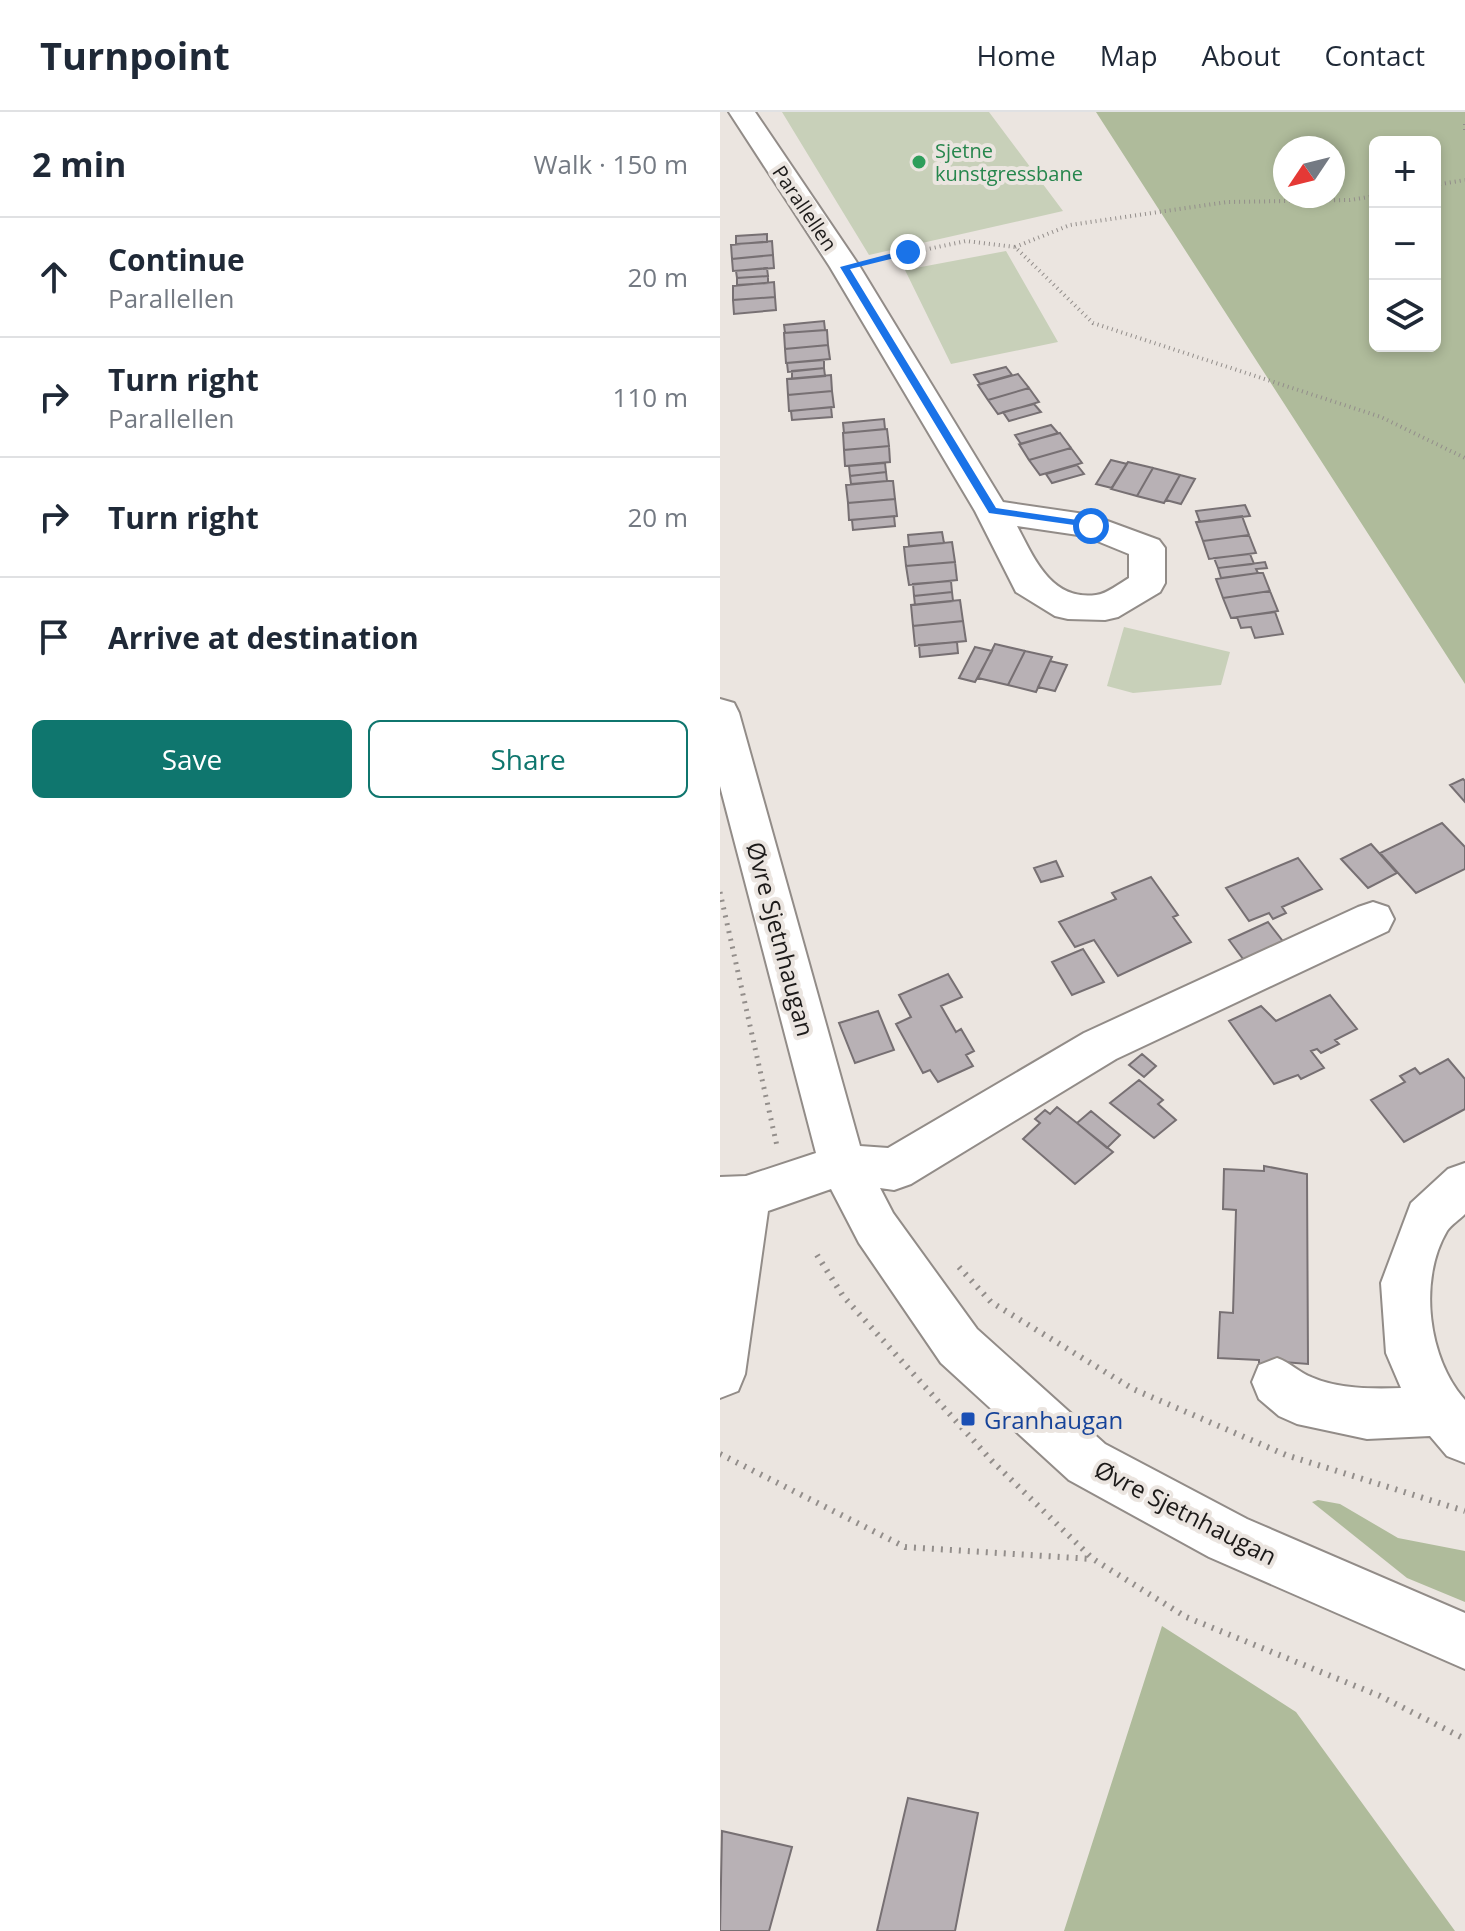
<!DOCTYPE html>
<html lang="en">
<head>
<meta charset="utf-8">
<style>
  body { margin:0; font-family:"Open Sans",sans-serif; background:#f2f2f3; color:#1f2937 }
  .controls { position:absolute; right:24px; top:24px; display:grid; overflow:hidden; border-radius:12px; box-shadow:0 4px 12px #0003 }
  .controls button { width:72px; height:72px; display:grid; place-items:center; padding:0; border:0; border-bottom:2px solid #e0e1e3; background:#fff; color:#1f2937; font:40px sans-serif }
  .compass { position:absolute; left:553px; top:24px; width:72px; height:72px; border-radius:50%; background:#fff; box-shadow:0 4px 12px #0003; rotate:235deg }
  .stop { position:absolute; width:24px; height:24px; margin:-18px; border:6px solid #1a73e8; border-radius:50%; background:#fff }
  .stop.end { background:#1a73e8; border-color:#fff; box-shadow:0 2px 8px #0008 }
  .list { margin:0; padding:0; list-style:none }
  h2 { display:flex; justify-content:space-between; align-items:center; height:104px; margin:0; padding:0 32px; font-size:34px }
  h2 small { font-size:26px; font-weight:400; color:#747a83 }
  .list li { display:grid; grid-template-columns:52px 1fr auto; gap:24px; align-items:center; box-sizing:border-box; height:120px; padding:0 32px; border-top:2px solid #e0e1e3 }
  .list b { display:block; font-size:30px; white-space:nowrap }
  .list p { margin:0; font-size:26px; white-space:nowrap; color:#747a83 }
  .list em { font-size:26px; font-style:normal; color:#747a83 }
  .actions { display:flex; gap:16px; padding:24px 32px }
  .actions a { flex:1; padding:18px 0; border:2px solid #0f766e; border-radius:12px; text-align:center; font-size:28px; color:#0f766e }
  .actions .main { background:#0f766e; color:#fff }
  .icon { flex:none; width:44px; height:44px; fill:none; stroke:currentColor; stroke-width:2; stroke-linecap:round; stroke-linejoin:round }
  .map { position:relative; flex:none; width:745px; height:1819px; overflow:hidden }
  header { display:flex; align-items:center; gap:48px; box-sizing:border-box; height:112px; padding:0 40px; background:#fff; border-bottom:2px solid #e0e1e3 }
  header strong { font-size:38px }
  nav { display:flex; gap:44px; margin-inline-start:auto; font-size:28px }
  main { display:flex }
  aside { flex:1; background:#fff }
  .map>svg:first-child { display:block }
  .green { fill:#c8d0b9 }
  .forest { fill:#afbb9b; fill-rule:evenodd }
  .building { fill:#b8b1b5; stroke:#777073; stroke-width:2 }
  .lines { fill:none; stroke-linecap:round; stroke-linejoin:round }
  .minor-casing { stroke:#928c88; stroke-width:4 }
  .path-far2 { stroke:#938e8b; stroke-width:4; stroke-dasharray:1 4; stroke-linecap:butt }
  .path-far1 { stroke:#938e8b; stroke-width:5; stroke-dasharray:2 6; stroke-linecap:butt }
  .path { stroke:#938e8b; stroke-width:6; stroke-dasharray:2 7; stroke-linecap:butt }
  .minor { fill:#fff; fill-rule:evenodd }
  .route { fill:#1a73e8 }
  .leisure-dot { fill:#2e9e5b; stroke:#ebe5e0; stroke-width:3 }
  .transit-dot { fill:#1a4fb4; stroke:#ebe5e0; stroke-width:3 }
  .labels { text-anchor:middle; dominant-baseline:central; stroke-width:8; stroke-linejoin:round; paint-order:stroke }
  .far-leisure-label { font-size:20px; fill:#27864d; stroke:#ebe5e0; text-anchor:start }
  .far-street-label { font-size:20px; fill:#1c1a19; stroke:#ebe5e0 }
  .street-label { font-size:24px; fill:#1c1a19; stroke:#ebe5e0 }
  .transit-label { font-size:24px; fill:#164399; stroke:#ebe5e0; text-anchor:start }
</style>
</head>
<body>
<header>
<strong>Turnpoint</strong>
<nav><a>Home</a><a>Map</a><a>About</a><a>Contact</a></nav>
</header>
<main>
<aside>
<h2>2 min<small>Walk · 150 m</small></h2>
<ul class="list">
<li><svg class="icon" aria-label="ahead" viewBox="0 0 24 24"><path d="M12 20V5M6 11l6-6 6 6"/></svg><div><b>Continue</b><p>Parallellen</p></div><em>20 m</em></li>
<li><svg class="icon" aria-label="right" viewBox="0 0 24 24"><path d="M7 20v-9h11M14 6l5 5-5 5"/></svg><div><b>Turn right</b><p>Parallellen</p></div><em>110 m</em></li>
<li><svg class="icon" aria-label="right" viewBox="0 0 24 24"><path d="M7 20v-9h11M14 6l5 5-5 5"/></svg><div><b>Turn right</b></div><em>20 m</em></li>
<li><svg class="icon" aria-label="arrive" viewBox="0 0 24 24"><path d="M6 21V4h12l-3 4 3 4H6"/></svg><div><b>Arrive at destination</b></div></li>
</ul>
<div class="actions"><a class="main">Save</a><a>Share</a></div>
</aside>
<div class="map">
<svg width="745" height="1819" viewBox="0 0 745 1819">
  <rect width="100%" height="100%" fill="#ebe5e0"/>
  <!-- green -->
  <path class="green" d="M62,0H269L343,99L149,143Z
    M286,139L338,230L231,252L185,158Z
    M404,515L510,540L501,573L413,581L387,574Z"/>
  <!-- forest -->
  <path class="forest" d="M376,0H745V572ZM655,30H715V234H655ZM565,36H613V84H565Z
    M598,1388L620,1392L678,1426L745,1439V1490L687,1466L592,1390Z
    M442,1514L576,1600L735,1819H344Z"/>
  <!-- building -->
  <path class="building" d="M47,122V130L16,132V124Z
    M52,129L53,143L12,147L11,133Z
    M53,143L54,156L13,159L12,147Z
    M47,156L48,164L17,166L16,159Z
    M48,164V171L17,173V166Z
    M54,170L55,185L13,188V174Z
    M55,185L56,198L14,202L13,188Z
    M104,209L105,218L65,221L64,213Z
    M107,218L108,233L65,237L64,221Z
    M108,233L110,247L66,251L65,237Z
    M104,248V256L68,260L67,251Z
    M286,255L292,263L260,272L254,263Z
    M104,256L105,264L72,267V259Z
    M298,262L309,276L268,288L258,273Z
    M111,263L112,279L68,283L67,267Z
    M309,276L319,290L278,302L268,288Z
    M112,279L114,295L69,299L68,283Z
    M314,292L321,300L289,309L283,300Z
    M111,295L112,305L72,308L71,299Z
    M164,307L165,317L124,321L123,311Z
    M331,313L338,321L301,332L295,323Z
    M167,317L169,334L124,338L123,321Z
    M340,321L351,336L309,348L299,332Z
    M169,334L170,350L125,354L124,338Z
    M351,336L362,351L320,363L309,348Z
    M391,348L407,352L392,376L376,372Z
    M408,350L433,356L417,384L391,377Z
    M165,351L166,360L130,364L129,354Z
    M357,353L364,362L332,371L326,362Z
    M433,356L460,363L444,391L417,384Z
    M166,360L167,369L131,372L130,364Z
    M460,363L475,367L461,392L446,388Z
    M167,369H173L175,387L128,391L126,373Z
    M175,387L177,404L129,408L128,391Z
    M525,393L530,404L480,410L476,399Z
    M174,404L175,414L133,418L132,408Z
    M522,404L529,423L483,429L476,410Z
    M222,420L224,431L189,434L188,423Z
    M529,423L536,441L489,447L483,429Z
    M232,430L235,450L186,454L184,435Z
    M530,442L534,452L498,456L494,446Z
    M235,450L237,468L189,473L186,454Z
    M545,450L547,456L536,457L538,461L501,466L498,456Z
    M538,461H543L550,479L503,486L496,467Z
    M231,469L232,480L194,484L193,472Z
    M550,479L558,499L511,506L503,486Z
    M232,480L233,489L195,493L194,484Z
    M240,488L243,509L193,514L191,493Z
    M555,500L563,522L535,526L531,515L521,516L517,505Z
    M243,509L246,529L195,534L193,514Z
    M237,530L238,541L200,545L199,533Z
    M275,532L305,539L288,573L258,566Z
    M255,535L272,539L255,570L239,566Z
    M305,539L332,545L316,580L288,573Z
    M330,549L347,553L335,579L318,575Z
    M743,667L745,669V690L730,673Z
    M722,711L745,735V757L696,781L660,741Z
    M651,732L677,761L648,776L621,747Z
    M578,746L602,777L562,795L566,801L553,807L549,801L529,809L506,776Z
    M336,749L343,764L321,770L314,756Z
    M431,765L458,803L453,805L471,830L398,864L374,828L355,835L339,810L396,787L392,781Z
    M548,810L569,837L529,855L509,828Z
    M363,837L384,870L352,883L332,850Z
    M228,862L242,885L221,894L236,920L241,917L254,939L246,943L253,954L218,970L210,958L203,961L176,912L191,905L179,883Z
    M610,883L637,917L615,928L619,932L601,941L597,937L591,939L604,956L581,967L578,963L554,972L509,909L541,894L556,909Z
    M158,899L174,938L135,951L119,911Z
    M422,942L436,954L424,965L409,953Z
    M728,947L745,967V997L684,1030L651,988L685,970L680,964L695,956L700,962Z
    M419,968L443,988L438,992L456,1008L434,1026L390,991Z
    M337,995L393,1040L355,1072L303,1027L320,1011L315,1007L325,998L330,1002Z
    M371,999L400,1023L387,1036L357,1011Z
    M544,1054L587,1062L588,1252L563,1250L539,1254V1248L498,1246L500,1200L513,1201L516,1098L503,1097L504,1057L544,1059Z
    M188,1686L258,1701L235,1819H157Z
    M2,1719L72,1735L49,1819H0Z"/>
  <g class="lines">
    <defs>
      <path id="minor" d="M9,0H35L140,155L283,390L371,403L439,428L445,436V471L440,480L398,505L385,508L348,507L335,504L296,480L255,399L110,155ZM297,414L365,424L409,442V466C400,471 387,482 376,483C331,489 314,446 297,414Z
        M0,587L14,591L19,601L140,1034L168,1036L364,921L638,795L653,790L668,795L674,807L668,819L396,947L191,1072L174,1078L160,1076L173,1101L257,1217L385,1332L527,1407L745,1501V1557L489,1445L349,1368L221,1251L139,1131L111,1077L48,1099L25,1262L18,1279L0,1286V1065L26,1064L96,1041L0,674Z
        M745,1051V1102C740,1107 731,1113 727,1119C698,1168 708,1247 745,1288V1351L727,1344L710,1324L647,1327L577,1312L559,1304L539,1287L532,1270L539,1253L557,1246C571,1251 580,1261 591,1265C618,1277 653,1277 681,1276L666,1241L661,1171L691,1091L728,1057Z"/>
    </defs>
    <!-- minor casing -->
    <use href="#minor" class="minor-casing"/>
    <!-- path-far2 -->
    <path class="path-far2" d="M745,12V20
      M715,73L745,68
      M295,135L350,113L507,90L630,88L655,84
      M156,148L246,129L295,135L373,211L661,305L745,346"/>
    <!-- path-far1 -->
    <path class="path-far1" d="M0,780L57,1034"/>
    <!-- path -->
    <path class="path" d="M97,1143L123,1184L272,1349L373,1447L466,1505L660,1584L745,1627
      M239,1155L271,1190L413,1277L566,1343L745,1399
      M0,1342L185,1435L372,1447"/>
    <!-- minor -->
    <use href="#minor" class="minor"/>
  </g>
  <!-- route -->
  <path class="route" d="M188,137L191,142L130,157L276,396L371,410L376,414L375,416L269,401L120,155Z"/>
  <!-- markers -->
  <circle class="leisure-dot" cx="199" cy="50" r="8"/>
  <rect class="transit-dot" x="240" y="1299" width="16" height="16" rx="4"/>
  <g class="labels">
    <!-- far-leisure labels -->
    <g class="far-leisure-label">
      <text x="215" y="38">Sjetne<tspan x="215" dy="23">kunstgressbane</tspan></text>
    </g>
    <!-- far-street labels -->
    <g class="far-street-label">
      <text transform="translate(85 96) rotate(56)">Parallellen</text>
    </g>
    <!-- street labels -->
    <g class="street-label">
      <text transform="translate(61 827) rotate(75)">Øvre Sjetnhaugan</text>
      <text transform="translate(466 1400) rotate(27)">Øvre Sjetnhaugan</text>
    </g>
    <!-- transit labels -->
    <g class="transit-label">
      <text x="264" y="1307">Granhaugan</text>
    </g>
  </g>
</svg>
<div class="controls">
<button>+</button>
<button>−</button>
<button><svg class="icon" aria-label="layers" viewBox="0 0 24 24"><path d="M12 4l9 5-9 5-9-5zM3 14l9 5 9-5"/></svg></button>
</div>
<svg class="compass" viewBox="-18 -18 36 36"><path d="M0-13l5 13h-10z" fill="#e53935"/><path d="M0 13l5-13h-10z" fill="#747a83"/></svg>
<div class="stop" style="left:371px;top:414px"></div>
<div class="stop end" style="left:188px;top:140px"></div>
</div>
</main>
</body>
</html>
